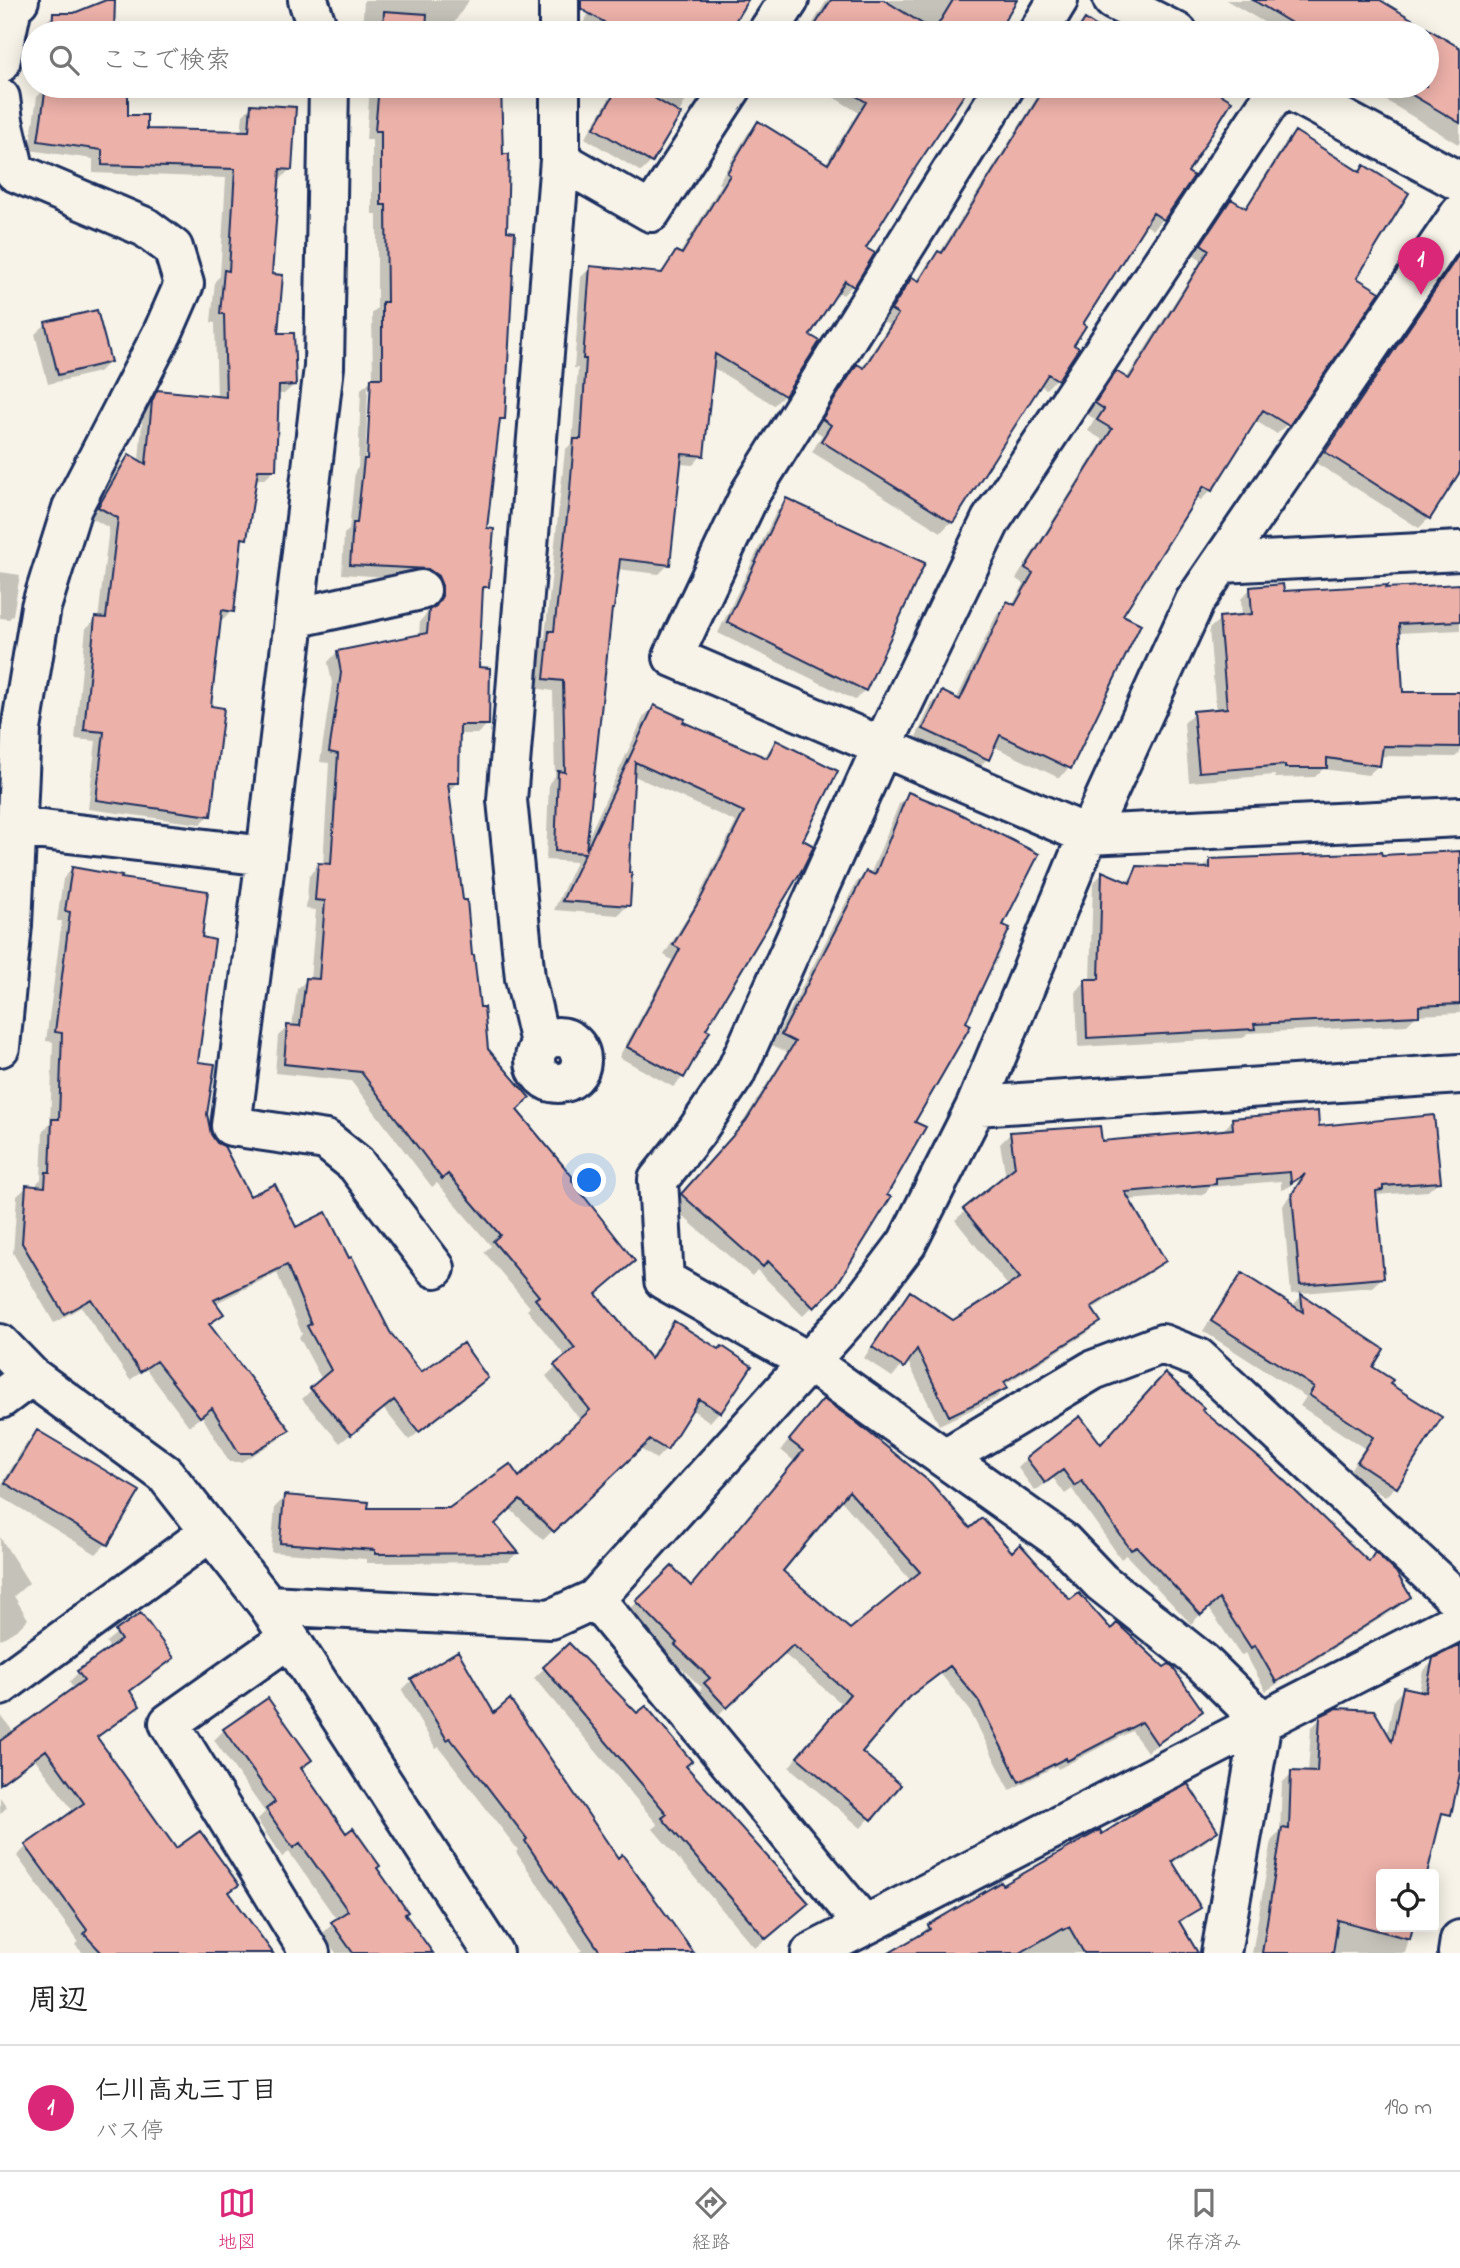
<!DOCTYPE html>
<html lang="ja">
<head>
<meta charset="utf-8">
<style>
  body { margin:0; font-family:"Indie Flower","Klee One",sans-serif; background:#f2f2f2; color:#222 }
  .controls { position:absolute; right:21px; bottom:21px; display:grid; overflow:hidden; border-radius:7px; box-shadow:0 4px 18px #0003 }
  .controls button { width:63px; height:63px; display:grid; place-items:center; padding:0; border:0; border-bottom:2px solid #e0e0e0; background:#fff; color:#222; font:35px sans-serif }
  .you { position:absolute; left:590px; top:1181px; width:24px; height:24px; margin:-18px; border:5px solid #fff; border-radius:50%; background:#1a73e8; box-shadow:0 0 0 10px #1a73e833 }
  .badge { display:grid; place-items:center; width:46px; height:46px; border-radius:50%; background:#db2777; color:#fff; font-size:23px; font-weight:700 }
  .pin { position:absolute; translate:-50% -58px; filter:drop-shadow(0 2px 4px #0008) }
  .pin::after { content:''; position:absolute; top:37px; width:24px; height:21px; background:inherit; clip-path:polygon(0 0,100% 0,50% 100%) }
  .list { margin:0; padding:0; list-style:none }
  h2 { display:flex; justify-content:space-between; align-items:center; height:91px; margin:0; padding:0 28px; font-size:30px }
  h2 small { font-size:23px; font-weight:400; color:#767676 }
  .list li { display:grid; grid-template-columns:46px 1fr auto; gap:21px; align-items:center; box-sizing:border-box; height:126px; padding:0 28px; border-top:2px solid #e0e0e0 }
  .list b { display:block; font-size:26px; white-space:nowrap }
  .list p { margin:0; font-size:23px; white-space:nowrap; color:#767676 }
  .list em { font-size:23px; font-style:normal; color:#767676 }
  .icon { flex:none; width:38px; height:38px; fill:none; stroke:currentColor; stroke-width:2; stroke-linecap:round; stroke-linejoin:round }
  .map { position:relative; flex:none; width:1460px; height:1953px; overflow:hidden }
  .search { position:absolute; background:#fff; box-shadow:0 4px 18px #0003; left:21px; right:21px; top:21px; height:77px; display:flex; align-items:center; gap:18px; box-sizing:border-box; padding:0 24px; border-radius:38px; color:#767676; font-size:26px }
  .sheet { height:217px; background:#fff }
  nav { display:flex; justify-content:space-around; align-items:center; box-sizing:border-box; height:98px; border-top:2px solid #e0e0e0; background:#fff; font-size:19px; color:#767676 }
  nav a { display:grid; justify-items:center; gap:4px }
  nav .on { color:#db2777 }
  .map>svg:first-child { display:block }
  .shadow { fill:#0003; fill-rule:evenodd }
  .building { fill:#ecb1a9; stroke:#1b2f5e; stroke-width:2; fill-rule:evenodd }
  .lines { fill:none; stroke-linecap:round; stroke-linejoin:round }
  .minor-casing { stroke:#1b2f5e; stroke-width:44 }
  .minor { stroke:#f7f3e8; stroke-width:38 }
</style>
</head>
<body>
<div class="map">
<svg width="1460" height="1953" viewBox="0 0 1460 1953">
  <rect width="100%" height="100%" fill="#f7f3e8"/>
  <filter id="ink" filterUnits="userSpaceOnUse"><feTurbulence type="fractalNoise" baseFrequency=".0143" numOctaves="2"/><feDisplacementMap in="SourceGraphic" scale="14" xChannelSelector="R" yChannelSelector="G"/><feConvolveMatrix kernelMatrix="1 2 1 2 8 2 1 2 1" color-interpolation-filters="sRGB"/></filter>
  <g filter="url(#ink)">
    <!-- shadow -->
    <path class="shadow" d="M110,0H114L113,33H44V24L53,15H74Z
      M364,0H469L450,29L501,26V33H362Z
      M597,0H746L724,33H595L582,25Z
      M827,0H1015L995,33H807Z
      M1226,0H1376L1460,50V142L1458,144L1362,86H1427V33H1282Z
      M42,86H111V93L126,117L145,130L241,133L243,115L252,106L290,169L281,179H277L270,276L276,335L294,385L284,394H277L275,470L265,479H255L245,538L240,543L232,611L223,620H219L209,707L210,815L200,824L88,809L96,741L75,739L86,628L98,619L109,528L90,517L120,465L129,456L139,461L143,412L148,402L158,392L217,398L215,323L211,322L215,281L220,276L226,178L93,173V159L29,150L37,97L42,92Z
      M370,86H500L503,418L498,424L485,530L488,586L481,593L477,669L487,725L477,734H458V782L448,792L470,957L486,1050L515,1110L594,1295L649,1359L665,1333L675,1324L719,1351L749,1366L719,1412L710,1422L691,1409L666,1449L656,1459L639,1448L543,1540L510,1509L493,1524L517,1553L508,1562L366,1563V1559L271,1552L275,1507L285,1497L366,1510H450L519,1480L581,1421L546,1376L566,1357L527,1310L530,1307L484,1252L491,1246L437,1183L432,1187L351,1081L275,1073L278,1036L288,1027H292L297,989L307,980H310L316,910L306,909L309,875L319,865H323L329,763L320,762L332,683L328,662L337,652L419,637L420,621L433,607V596L418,579L342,574L344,534L349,530L355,471L358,468L361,389L373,379L372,313L377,308V214H372V140H366ZM368,387H372L368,468H365Z
      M617,86H694L651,162L641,172L585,138Z
      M815,86H968L915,166L864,249L852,286L843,295L836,291L808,335L817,341L784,395L774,405L712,367L702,455L693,465L679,464L669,564L659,574L617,569L585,844L644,716L654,707L681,723L763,758L776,742L703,1029L683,1077L673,1087L619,1057L672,960L664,955L693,908L736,822L632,775L627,874L628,905L618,915L554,910L576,862L546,860L549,783L555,776L553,691L535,688L540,643L545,637L565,450L572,443L578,368H574L581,277L591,267L659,274L676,253L679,255L721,185L718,183L748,133L758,124L825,165L858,112Z
      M1044,86H1204L1230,102L1186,172L1192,176L1163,219L1153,230L1144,224L1081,325L1056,379L1046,389L1039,384L951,522L941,532L812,452L822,435L814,430L847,376L857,366L861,369L889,325L882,321L902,289L912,279L917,282L928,263L939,254Z
      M1295,133L1354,279L1287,424L1277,434L1254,420L1211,490L1201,500L1195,497L1121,616L1138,624L1069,768L1059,778L993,746L987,759L977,769L915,739L932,703L942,693L956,700L997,614L1007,604L1012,606L1024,584L1016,579L1103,440L1088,431L1095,419L1086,414L1107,383L1117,373L1126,379L1201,260L1193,254L1222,211L1231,201L1244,209L1285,143Z
      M1460,251V469L1429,518L1419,528L1316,463Z
      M46,324L109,362L99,372L48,384L35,334Z
      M787,500L865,690L855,700L718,633L777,510Z
      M0,572L20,575L13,615L9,619L0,618Z
      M1460,585V630L1398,633L1401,694H1460V753L1455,757L1380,756L1379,765L1368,775L1323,769L1315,777L1275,778V775L1189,782L1184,723L1194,713L1216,711L1209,629L1220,619L1242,617L1241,599L1251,588L1282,593Z
      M909,794L1000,925L964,1022L834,1285L803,1316L757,1270L752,1276L672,1207L736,1133L787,1052L772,1045L856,883L866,873L870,875L899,804Z
      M1460,852V1013L1417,1015L1407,1025L1248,1033L1243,1038L1078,1047L1076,991L1086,981H1090L1093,883L1103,873L1126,883L1138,868L1201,870L1211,860L1380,857Z
      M72,869L200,939L196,1063L205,1114L209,1136L250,1199L295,1229L389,1333L421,1374L476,1387L409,1440L383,1408L340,1443L302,1399L322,1380L299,1337L302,1334L277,1273L214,1304L221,1314L209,1326L287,1430L278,1440L241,1462H229L202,1416L189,1426L146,1369L130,1380L81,1307L54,1323L13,1253L17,1196L27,1187L37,1188V1183L41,1179L43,1131L50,1124L53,1042L46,1041L62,921H57L63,879Z
      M1233,1120L1318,1128L1439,1181L1428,1191L1376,1195L1383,1277L1372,1287L1291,1294L1283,1206L1299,1180L1281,1191V1181L1210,1187L1204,1194L1128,1200L1164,1260L1154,1270L1091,1310L1099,1322L1089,1332L1004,1385L1006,1388L996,1398L939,1425L907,1360L892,1377L864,1358L900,1303L910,1293L953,1322L1009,1287L955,1220L1006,1177L1000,1144L1010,1134L1100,1143L1223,1130Z
      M1242,1275L1291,1307L1302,1296L1388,1385L1395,1487L1385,1497L1348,1473L1364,1448L1300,1406L1306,1397L1203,1331L1232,1285Z
      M814,1410L970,1530L1012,1554L1070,1602L1111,1632L1201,1711L1192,1720L1147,1752L1132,1731L1058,1769L1056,1766L1010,1790L969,1709L940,1673L902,1702L860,1752L899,1785L861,1828L789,1767L842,1704L783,1653L717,1716L696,1694L702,1688L668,1655L669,1654L628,1611L672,1569L690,1587L795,1462L781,1450ZM840,1499L911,1581L850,1631L780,1572Z
      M1199,1411L1367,1562L1375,1555L1409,1596L1400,1606L1266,1691L1245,1653L1241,1656L1208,1607L1191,1624L1126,1555L1121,1559L1072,1489L1065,1494L1053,1478L1035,1491L1018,1468L1027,1459L1100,1446Z
      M37,1432L106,1544L96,1554L0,1496V1487L27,1442Z
      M0,1537L29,1583L14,1596L28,1619L18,1629L0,1640Z
      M140,1614L172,1658L129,1692L138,1706L129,1715L96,1739L176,1851L236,1885L228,1894L271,1953H83L75,1945L78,1941L17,1856L26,1847L74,1812L35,1759L0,1785V1714L14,1733L74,1689L69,1682L78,1673L111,1650L106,1642Z
      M569,1645L684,1767L797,1913L755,1948L653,1829L658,1825L534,1678Z
      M458,1653L494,1716L683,1953H578L582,1950L516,1852L518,1850L439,1747L436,1749L402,1690L412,1680Z
      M1434,1661L1460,1667V1736L1425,1874H1381V1927H1412L1405,1953H1252L1272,1840L1280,1832L1282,1783L1292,1773L1308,1774L1311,1728L1321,1718L1387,1734L1394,1699L1404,1689L1419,1692L1423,1671Z
      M224,1730L310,1760L300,1770L346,1835L375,1869L430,1953H367L362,1945L351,1953H336L322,1934L337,1920L289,1852L282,1857L257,1820L265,1812L214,1740Z
      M0,1797L7,1807L0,1814Z
      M1216,1831L1206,1841L1172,1863L1198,1908L1179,1924L1163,1953H892L919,1936L929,1926L1102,1836Z"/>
    <!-- building -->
    <path class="building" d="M106,0H115L114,33H52L53,13H74Z
      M581,0H748L728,33H597L604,22L581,9Z
      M831,0H884L934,31L953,0H1017L997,33H810Z
      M1253,0H1380L1460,48V123L1397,86H1427V33H1308Z
      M384,11L427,14L426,29L500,24V33H383Z
      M1085,19L1107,33H1076Z
      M46,86H113V91L128,92V115H147V129L249,131L251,104L296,107L292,170L280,169L272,274L283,275L278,333H294L296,385L279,386L276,470H258L247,539L242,538L234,612L222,610L211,706L224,708L211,816L96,800L104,732L84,730L95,617L106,618L118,518L98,507L129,454L146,464L152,401L157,390L226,397L224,314H220L224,270L229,271L235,169L102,165V150L38,141Z
      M379,86H501L503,154H509L507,231L515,232L505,419H500L487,528L494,529L489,587H483L479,667L490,668L489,725H460L459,783H448L463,900H467L472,955H474L480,1007H484L488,1049L530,1098L517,1110L572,1176V1181L635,1261L596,1294L651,1359L674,1321L719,1349L722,1346L752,1366L721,1413L699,1399L667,1450L650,1440L554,1532L520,1500L495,1524L519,1553L375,1554V1550L280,1543L284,1495L369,1502L368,1508H449L510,1464L519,1477L590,1410L554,1365L575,1348L535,1299L539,1296L493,1241L500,1235L448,1174L442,1179L361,1072L284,1064L287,1025L300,1026L306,978L319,979L325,901L315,900L318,863L331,864L338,754L329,752L341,673L337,651L427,633L429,610L436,606L442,596V586L438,576L428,569L350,565L353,523H357L364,459H367L371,378H382V302H387L386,205H381V131H375Z
      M619,86H634L681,114L652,163L594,128Z
      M840,86H970L916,167L866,248L875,253L854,287L845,281L810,335L820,341L785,396L715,354L704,456L682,454L670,565L620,559L614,609H612L586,851L654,705L685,719L683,722L767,758L776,740L838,771L803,840L814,846L803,868L706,1029L710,1031L684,1078L627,1047L680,949L673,945L702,896L744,812L635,762L629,873H632L630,906L562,901L585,853L555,851L558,771L565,772L563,681L544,679L549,631H554L570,490L574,439H581L586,359H583L590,266L662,273L676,251L682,254L730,175L727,173L758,121L828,164L866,102Z
      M1046,86H1207L1232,101L1188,172L1194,176L1164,220L1153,213L1083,324L1086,326L1074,345L1079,348L1058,380L1048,374L953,523L821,441L831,425L822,419L857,364L864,368L898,314L891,310L912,277L919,281L938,251L942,253Z
      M1295,131L1360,172L1364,165L1409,193L1357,278L1380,292L1289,426L1263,410L1212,491L1204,486L1123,615L1141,624L1071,769L1000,735L989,760L923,729L942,691L960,700L1007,601L1015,605L1033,573L1025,568L1112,429L1097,420L1104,409L1095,403L1116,371L1129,379L1209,250L1201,244L1231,199L1246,208Z
      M1460,253V472L1430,519L1325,452Z
      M97,310L111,362L58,375L45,322Z
      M786,498L925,563L866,691L727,622Z
      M1283,584L1284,591L1388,585L1386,588L1460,584V621L1399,624L1403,692H1460V747L1383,746L1380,766L1327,758V768H1285V765L1199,772L1193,711L1227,708L1219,617L1252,614L1250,587Z
      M908,792L952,810L1039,854L1003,925L1010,928L966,1022L971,1025L915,1122L926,1127L887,1195L891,1197L836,1286L814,1308L768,1261L763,1267L681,1194L746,1121L795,1042L781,1035L866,871L875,875Z
      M1460,851V1004L1419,1006V1016L1254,1024L1255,1029L1087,1038L1085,979H1099L1102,871L1130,883L1137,866L1210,868V859L1381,852L1382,855Z
      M72,867L122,876L121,878L208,891L202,937L215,940L198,1062L215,1064L207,1114L211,1134L217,1143L224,1146L250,1196L275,1184L296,1227L326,1212L349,1258L352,1257L390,1332L421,1372L463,1343L488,1378L419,1432L394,1400L351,1435L310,1388L331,1370L307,1326L311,1324L287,1265L214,1300L224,1314L209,1324L290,1430L252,1453H239L212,1408L200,1417L156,1361L140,1372L91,1299L64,1314L22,1243L26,1185L45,1187L46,1172H50L52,1119H59L62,1033L55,1032L70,912L65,911Z
      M1318,1111L1319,1126L1434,1115L1441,1182L1383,1186V1190L1376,1191L1384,1278L1300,1285L1292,1194L1305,1174L1291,1183L1290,1172L1216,1178V1184L1125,1192L1166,1261L1091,1307L1101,1322L1004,1382L1008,1388L949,1416L917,1349L904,1368L872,1347L910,1291L953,1320L1020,1278L963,1209L1015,1167L1010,1132L1100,1126L1102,1141L1233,1129L1232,1118Z
      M1242,1273L1303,1312L1301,1294L1384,1349L1373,1367L1393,1380L1390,1384L1442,1417L1397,1488L1357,1462L1373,1437L1309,1395L1314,1387L1211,1321Z
      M1165,1373L1204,1408L1202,1410L1269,1466L1369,1562L1375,1552L1396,1572L1411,1597L1276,1682L1255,1645L1251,1648L1219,1599L1201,1615L1137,1547L1131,1550L1082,1481L1075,1486L1063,1470L1045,1483L1026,1458L1080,1416L1101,1444Z
      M823,1399L856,1422L931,1483L970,1528L982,1518L1012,1552L1020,1544L1070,1600L1079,1593L1111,1629L1117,1623L1164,1667L1169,1664L1171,1665L1203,1711L1157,1744L1142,1722L1067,1761L1066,1758L1019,1782L978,1700L950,1666L909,1697L862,1752L901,1785L872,1820L797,1757L850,1694L793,1645L727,1708L704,1683L710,1678L675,1645L677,1643L636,1601L672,1566L691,1586L803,1451L789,1440ZM849,1491L920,1572L850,1629L783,1571Z
      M37,1430L140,1491L108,1545L5,1483Z
      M141,1613L174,1658L130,1691L140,1706L97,1737L176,1848L200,1831L239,1885L229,1892L273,1953H102L84,1934L87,1930L25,1845L84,1803L46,1750L0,1784V1741L84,1680L77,1671L121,1640L115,1631Z
      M569,1643L637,1713L646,1706L692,1761L686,1766L809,1903L766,1939L662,1818L667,1814L543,1667Z
      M1460,1645V1774L1451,1815L1442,1813L1427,1874H1381V1927H1413L1410,1939L1338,1920L1333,1953H1262L1282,1828L1289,1829L1291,1771L1317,1772L1320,1716L1337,1708L1374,1710L1392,1741L1403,1687L1426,1692L1433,1658Z
      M458,1651L494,1713L510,1699L618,1858L622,1854L694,1953H601L525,1841L527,1839L450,1738L447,1740L411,1679Z
      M268,1698L312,1760L301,1768L346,1833L353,1828L380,1866L377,1868L408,1912L405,1914L433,1953H353L331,1922L348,1911L300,1843L293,1848L266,1809L275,1802L223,1729Z
      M1188,1784L1218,1831L1172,1861L1201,1908L1179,1921L1198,1953H1084L1069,1927L1064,1930L1063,1928L1020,1953H889L930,1929L928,1925L1001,1882L1003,1885L1100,1830L1102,1834L1146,1806Z"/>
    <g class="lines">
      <defs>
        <path id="minor" d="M308,0L319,33
          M559,0V33
          M1113,0L1178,33
          M767,33L789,0
          M1038,33L1058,0
          M0,63L12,6L19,0
          M329,86L324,367L266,856L231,1126L326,1140L356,1164L435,1268
          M1005,86L751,492L673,657L1088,835L1460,817
          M1282,86L1460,182
          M0,98L3,121L15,172L145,227L173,248L184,284L163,332L72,508L41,607L21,729L12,925L0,1047
          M560,160L651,212L733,86
          M1222,563L1460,551
          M294,618L421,590
          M17,827L266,856
          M535 1060a23 23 0 1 1 46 0a23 23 0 1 1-46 0Z
          M540,1043L525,978L507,800L560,160V86
          M976,1106L1460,1074
          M0,1344L31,1376L165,1474L268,1605L493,1953
          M0,1399L31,1376
          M945,1458L1093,1370L1162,1344L1198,1358L1460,1602
          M595,1599L864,1925
          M268,1605L551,1619L595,1599L861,1304L907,1243L976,1106L1088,835L1195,601L1460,214
          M289,1638L169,1723L310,1953
          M0,1686L210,1532
          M811,1953L1460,1620
          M1221,1953L1262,1721L1202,1662L1101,1582L1063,1542L809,1362L664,1280L658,1180L696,1132L735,1074L882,747L991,520L1280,86
          M1458,1953L1460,1940"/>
      </defs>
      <!-- minor casing -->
      <use href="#minor" class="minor-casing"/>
      <!-- minor -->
      <use href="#minor" class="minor"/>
    </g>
  </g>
</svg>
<div class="controls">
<button><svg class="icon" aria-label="locate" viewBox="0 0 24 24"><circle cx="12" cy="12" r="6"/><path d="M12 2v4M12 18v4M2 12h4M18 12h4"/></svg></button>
</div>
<div class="you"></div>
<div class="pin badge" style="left:1421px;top:295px">1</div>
<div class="search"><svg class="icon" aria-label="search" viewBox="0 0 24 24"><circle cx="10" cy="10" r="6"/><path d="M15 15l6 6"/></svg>ここで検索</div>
</div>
<section class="sheet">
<h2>周辺<small></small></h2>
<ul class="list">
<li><span class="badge">1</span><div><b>仁川高丸三丁目</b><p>バス停</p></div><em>190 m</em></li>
</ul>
</section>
<nav>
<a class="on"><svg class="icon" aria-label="map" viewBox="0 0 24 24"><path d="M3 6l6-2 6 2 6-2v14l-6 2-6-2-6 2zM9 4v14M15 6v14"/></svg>地図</a>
<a><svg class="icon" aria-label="directions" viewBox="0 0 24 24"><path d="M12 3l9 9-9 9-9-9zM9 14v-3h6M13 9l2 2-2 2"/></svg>経路</a>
<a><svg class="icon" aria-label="saved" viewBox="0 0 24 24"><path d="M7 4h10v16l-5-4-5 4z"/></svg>保存済み</a>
</nav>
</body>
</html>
